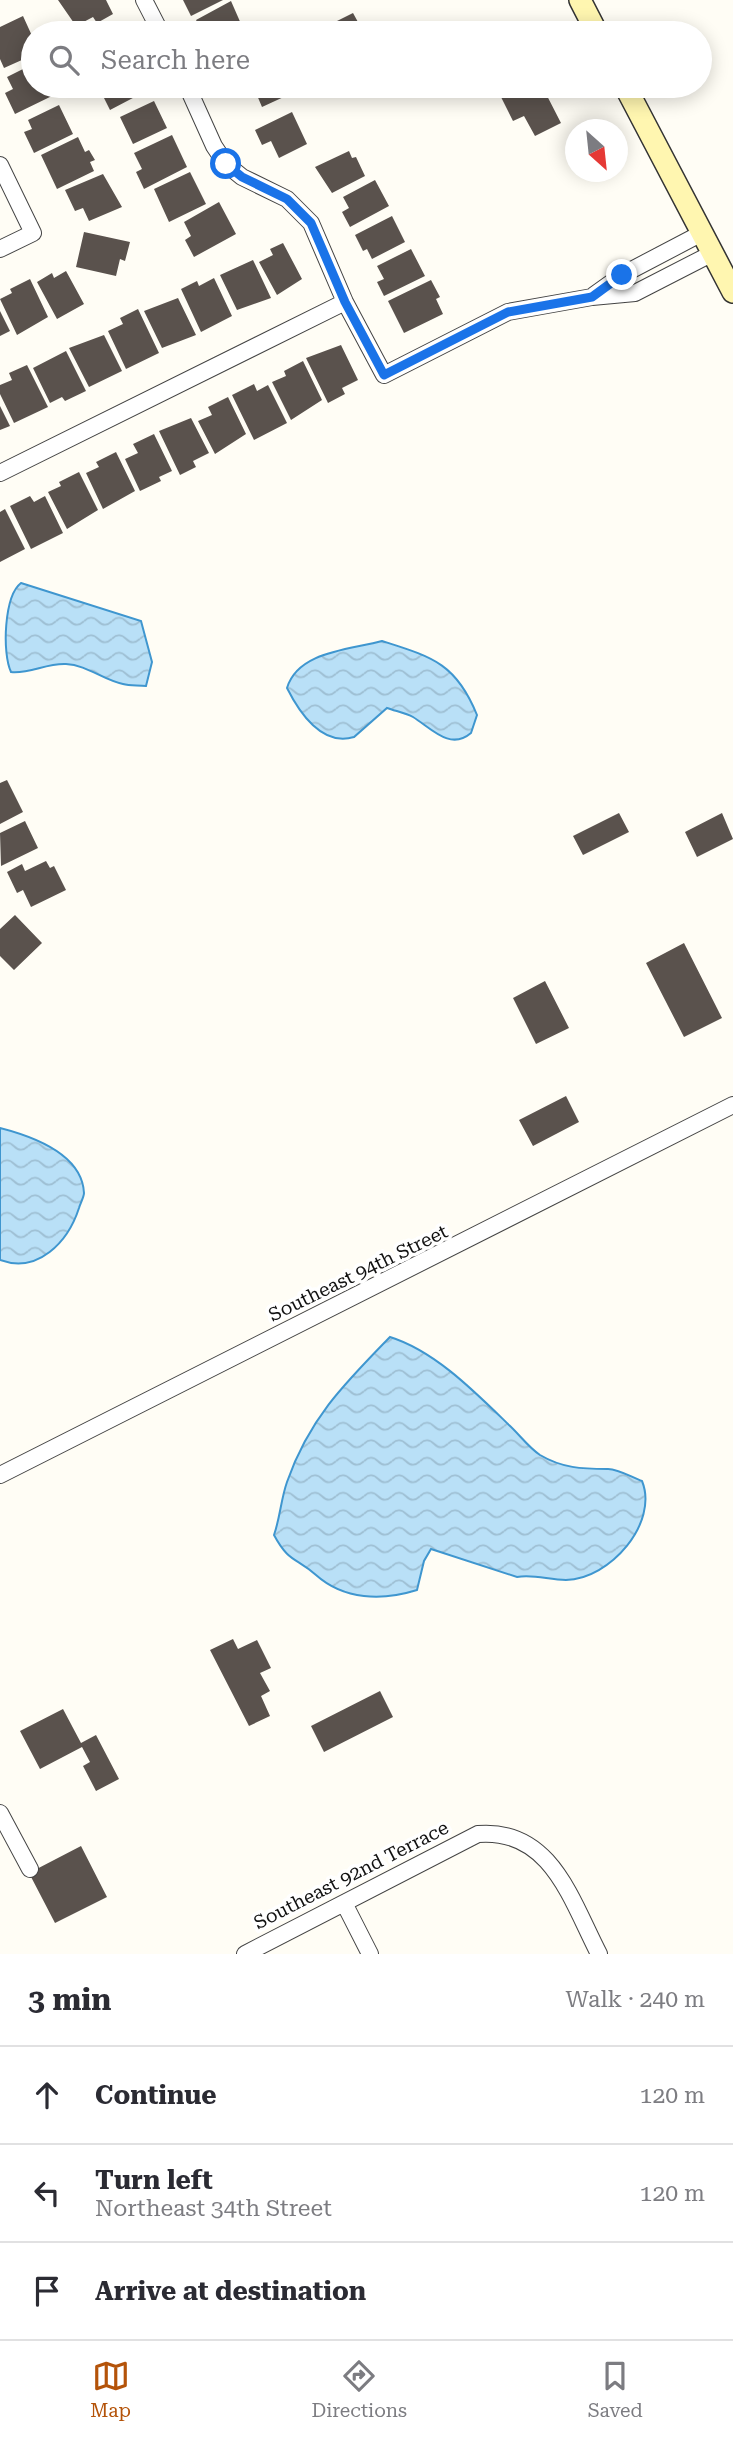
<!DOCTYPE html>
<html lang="en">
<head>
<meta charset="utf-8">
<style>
  body { margin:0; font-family:"Roboto Serif",serif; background:#f2f2f3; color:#2b2b33 }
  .compass { position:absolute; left:565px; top:119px; width:63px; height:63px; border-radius:50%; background:#fff; box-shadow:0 4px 18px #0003; rotate:153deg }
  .stop { position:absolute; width:21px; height:21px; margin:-16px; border:5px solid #1a73e8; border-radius:50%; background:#fff }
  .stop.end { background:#1a73e8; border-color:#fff; box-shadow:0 2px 7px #0008 }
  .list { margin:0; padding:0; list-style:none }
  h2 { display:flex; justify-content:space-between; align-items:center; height:91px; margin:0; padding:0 28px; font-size:30px }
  h2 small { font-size:23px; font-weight:400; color:#7c7c81 }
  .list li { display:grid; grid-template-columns:46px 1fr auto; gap:21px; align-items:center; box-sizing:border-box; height:98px; padding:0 28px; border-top:2px solid #e1e1e2 }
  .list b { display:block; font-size:26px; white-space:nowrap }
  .list p { margin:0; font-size:23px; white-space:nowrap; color:#7c7c81 }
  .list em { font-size:23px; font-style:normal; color:#7c7c81 }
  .icon { flex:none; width:38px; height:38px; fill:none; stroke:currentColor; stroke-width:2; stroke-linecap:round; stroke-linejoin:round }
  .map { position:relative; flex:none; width:733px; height:1954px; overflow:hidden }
  .search { position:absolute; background:#fff; box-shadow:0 4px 18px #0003; left:21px; right:21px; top:21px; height:77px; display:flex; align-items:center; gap:18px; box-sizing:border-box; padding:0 24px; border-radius:38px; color:#7c7c81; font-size:26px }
  .sheet { height:385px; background:#fff }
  nav { display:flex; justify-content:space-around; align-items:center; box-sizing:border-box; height:98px; border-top:2px solid #e1e1e2; background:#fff; font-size:19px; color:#7c7c81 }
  nav a { display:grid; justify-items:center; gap:4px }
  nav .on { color:#b45309 }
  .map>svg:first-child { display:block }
  .water { fill:url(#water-waves); stroke:#3f96cf; stroke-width:2 }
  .building { fill:#5a524d }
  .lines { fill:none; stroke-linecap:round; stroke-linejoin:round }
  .minor-casing { stroke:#444; stroke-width:18 }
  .secondary-casing { stroke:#333; stroke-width:24 }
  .minor { stroke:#fff; stroke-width:16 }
  .secondary { stroke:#fff6b0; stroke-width:21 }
  .route { stroke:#1a73e8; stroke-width:9 }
  .labels { text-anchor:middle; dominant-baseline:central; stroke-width:7; stroke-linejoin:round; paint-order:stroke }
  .street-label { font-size:19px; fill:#111; stroke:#fff }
</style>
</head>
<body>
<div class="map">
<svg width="733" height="1954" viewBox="0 0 733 1954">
  <defs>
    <pattern id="water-waves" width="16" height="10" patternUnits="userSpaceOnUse" patternTransform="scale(1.75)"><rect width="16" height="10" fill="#b9e0f7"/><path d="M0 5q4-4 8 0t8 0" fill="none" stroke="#9ebfd3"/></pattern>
  </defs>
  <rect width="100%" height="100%" fill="#fffdf5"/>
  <!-- water -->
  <path class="water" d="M21,583L141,621L152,662L146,686C138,685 130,686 123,684C103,680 87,665 66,664C46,663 30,674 11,672C2,653 4,596 21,583Z
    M382,641C432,657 456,663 477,715L471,733C450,751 431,728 413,717C406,713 395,711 387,708L354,737C322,747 299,712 287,688C298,651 350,650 382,641Z
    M0,1128C31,1136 82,1153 84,1193C84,1197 80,1204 79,1208C68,1242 38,1274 0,1260Z
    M390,1337C435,1351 475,1392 509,1425C519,1434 528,1447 540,1455C562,1468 582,1469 607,1469C617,1468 633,1478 642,1481C659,1523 610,1579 566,1580C549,1580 534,1574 517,1577L431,1549L424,1561L417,1590C382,1601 344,1600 316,1575C296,1557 289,1563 274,1535C280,1518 281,1499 287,1482C309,1419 344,1384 390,1337Z"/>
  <!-- building -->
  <path class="building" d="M58,0H106L113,14L97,23L93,17L76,26Z
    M183,0H223L191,16Z
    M231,1L245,33H197L202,31L196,20Z
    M353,13L364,33H323L321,29Z
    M23,16L33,38V55L4,68L0,59V27Z
    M115,23L121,33H96Z
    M33,64V86H50L54,95L15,114L5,93L13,89L7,77Z
    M98,86H148L150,89L110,110Z
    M253,86H284L288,95L262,107Z
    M513,86H542L561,123L535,136L524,116L513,121L499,93Z
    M154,101L167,128L133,144L120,117Z
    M59,105L73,134L34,153L24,132L32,129L28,120Z
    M292,112L307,144L279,158L271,141L262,145L255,130Z
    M172,135L187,167L144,189L136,172L142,169L134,153Z
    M78,137L85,152L89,150L95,160L90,162L94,171L57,189L41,155Z
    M349,151L352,158L356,157L365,176L332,193L315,167Z
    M190,172L206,204L169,222L154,189Z
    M103,174L122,207L89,221L83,208L75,211L65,190Z
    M375,180L389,206L350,227L342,212L349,208L343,197Z
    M219,202L236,234L194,257L185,240L191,236L184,222Z
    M392,216L405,242L372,259L367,249L363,251L355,235Z
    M84,232L130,242L125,261L120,259L116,276L76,267Z
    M283,243L302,279L277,295L259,262L273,255L270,249Z
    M411,249L425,276L384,296L377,282L384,279L377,266Z
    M253,260L271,298L237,310L220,275Z
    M66,271L84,304L57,319L37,282L52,273L54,278Z
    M214,278L232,316L201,332L181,289L197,281L199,286Z
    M30,279L48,317L17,335L0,299L12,293L10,289Z
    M431,280L440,297L436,299L443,314L404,333L388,301Z
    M178,298L196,335L162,348L144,311Z
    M138,309L159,353L126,369L108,331L123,324L120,318Z
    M0,311L10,331L0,336Z
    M104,335L122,371L89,387L69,348Z
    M341,345L358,380L342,388L345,394L328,403L306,358Z
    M66,351L86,391L65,401L62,397L50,403L33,368Z
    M303,361L322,400L291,420L272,382L286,376L284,371Z
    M27,365L48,407L14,423L0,394V385L12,380L9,373Z
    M254,384L257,391L268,385L287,423L254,440L232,395Z
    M228,397L246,434L215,454L198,421L212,415L208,407Z
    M0,406L10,426L0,430Z
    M191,418L209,453L193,461L196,467L180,475L159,431Z
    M154,434L172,471L159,477L161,481L140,491L125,459L138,453L133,444Z
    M116,452L135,491L103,509L86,473L99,467L96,462Z
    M79,472L98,510L67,529L48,492L61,486L59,482Z
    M30,496L34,502L45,496L63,533L31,549L10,506Z
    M5,509L25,549L0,562V512Z
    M7,780L23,812L0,824V783Z
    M619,813L629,832L583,855L573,836Z
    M722,813L733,839L697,857L685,832Z
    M25,821L38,848L1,866L0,833Z
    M46,861L50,868L54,866L66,890L31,907L23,890L17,893L7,872L22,864L25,871Z
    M15,915L42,943L14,970L0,956V929Z
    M684,943L722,1018L684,1037L646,963Z
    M545,981L569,1028L536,1044L513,998Z
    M566,1096L579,1122L533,1146L519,1120Z
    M233,1639L238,1649L257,1640L271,1668L260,1673L270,1691L261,1696L270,1716L249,1726L210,1650Z
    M380,1691L393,1717L324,1752L311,1726Z
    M63,1709L81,1743L96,1735L119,1779L96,1791L83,1766L90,1762L82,1747L40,1769L20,1731Z
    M81,1846L107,1897L55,1923L29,1873Z"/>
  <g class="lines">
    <defs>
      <path id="minor" d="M144,0L161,33
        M187,86L214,146L226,164L242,177L287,199L311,223L345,302L384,375L508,312L592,297L635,293L713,253
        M0,165L33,233L0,249
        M594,295L622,275L702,233
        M0,473L345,302
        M0,1475L733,1105
        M0,1813L30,1869
        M344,1903L370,1954
        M245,1954L478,1834C551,1828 571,1900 599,1954"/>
      <path id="secondary" d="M580,0L597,33
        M625,86L733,292"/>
    </defs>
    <!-- minor casing -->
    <use href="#minor" class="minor-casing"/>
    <!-- secondary casing -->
    <use href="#secondary" class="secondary-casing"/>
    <!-- minor -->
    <use href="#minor" class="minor"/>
    <!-- secondary -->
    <use href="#secondary" class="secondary"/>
  </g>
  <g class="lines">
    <!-- route -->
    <path class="route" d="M226,164L242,177L287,199L311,223L345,302L384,375L508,312L592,297L622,275"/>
  </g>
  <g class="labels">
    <!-- street labels -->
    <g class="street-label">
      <text transform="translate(358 1273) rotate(-26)">Southeast 94th Street</text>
      <text transform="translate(351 1875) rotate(-27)">Southeast 92nd Terrace</text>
    </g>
  </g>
</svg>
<svg class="compass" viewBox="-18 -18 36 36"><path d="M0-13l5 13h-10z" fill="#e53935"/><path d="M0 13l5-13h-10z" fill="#7c7c81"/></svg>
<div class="stop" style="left:226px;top:164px"></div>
<div class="stop end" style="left:622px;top:275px"></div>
<div class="search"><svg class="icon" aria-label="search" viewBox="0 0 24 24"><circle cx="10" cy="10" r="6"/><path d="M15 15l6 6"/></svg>Search here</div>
</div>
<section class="sheet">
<h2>3 min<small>Walk · 240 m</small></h2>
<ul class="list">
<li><svg class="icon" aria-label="ahead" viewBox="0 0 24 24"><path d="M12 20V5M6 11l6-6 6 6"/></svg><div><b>Continue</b></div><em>120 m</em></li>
<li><svg class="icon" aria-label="left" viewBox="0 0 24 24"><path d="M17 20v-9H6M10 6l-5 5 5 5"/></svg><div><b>Turn left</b><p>Northeast 34th Street</p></div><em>120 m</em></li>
<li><svg class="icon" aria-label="arrive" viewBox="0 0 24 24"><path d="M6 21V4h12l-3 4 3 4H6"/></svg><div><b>Arrive at destination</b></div></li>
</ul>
</section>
<nav>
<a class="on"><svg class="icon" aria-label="map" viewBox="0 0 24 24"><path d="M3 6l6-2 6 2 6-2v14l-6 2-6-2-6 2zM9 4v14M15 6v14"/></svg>Map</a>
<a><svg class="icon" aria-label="directions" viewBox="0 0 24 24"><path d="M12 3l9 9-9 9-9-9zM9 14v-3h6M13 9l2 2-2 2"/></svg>Directions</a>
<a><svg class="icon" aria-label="saved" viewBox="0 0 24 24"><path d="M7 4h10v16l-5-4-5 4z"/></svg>Saved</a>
</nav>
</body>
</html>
